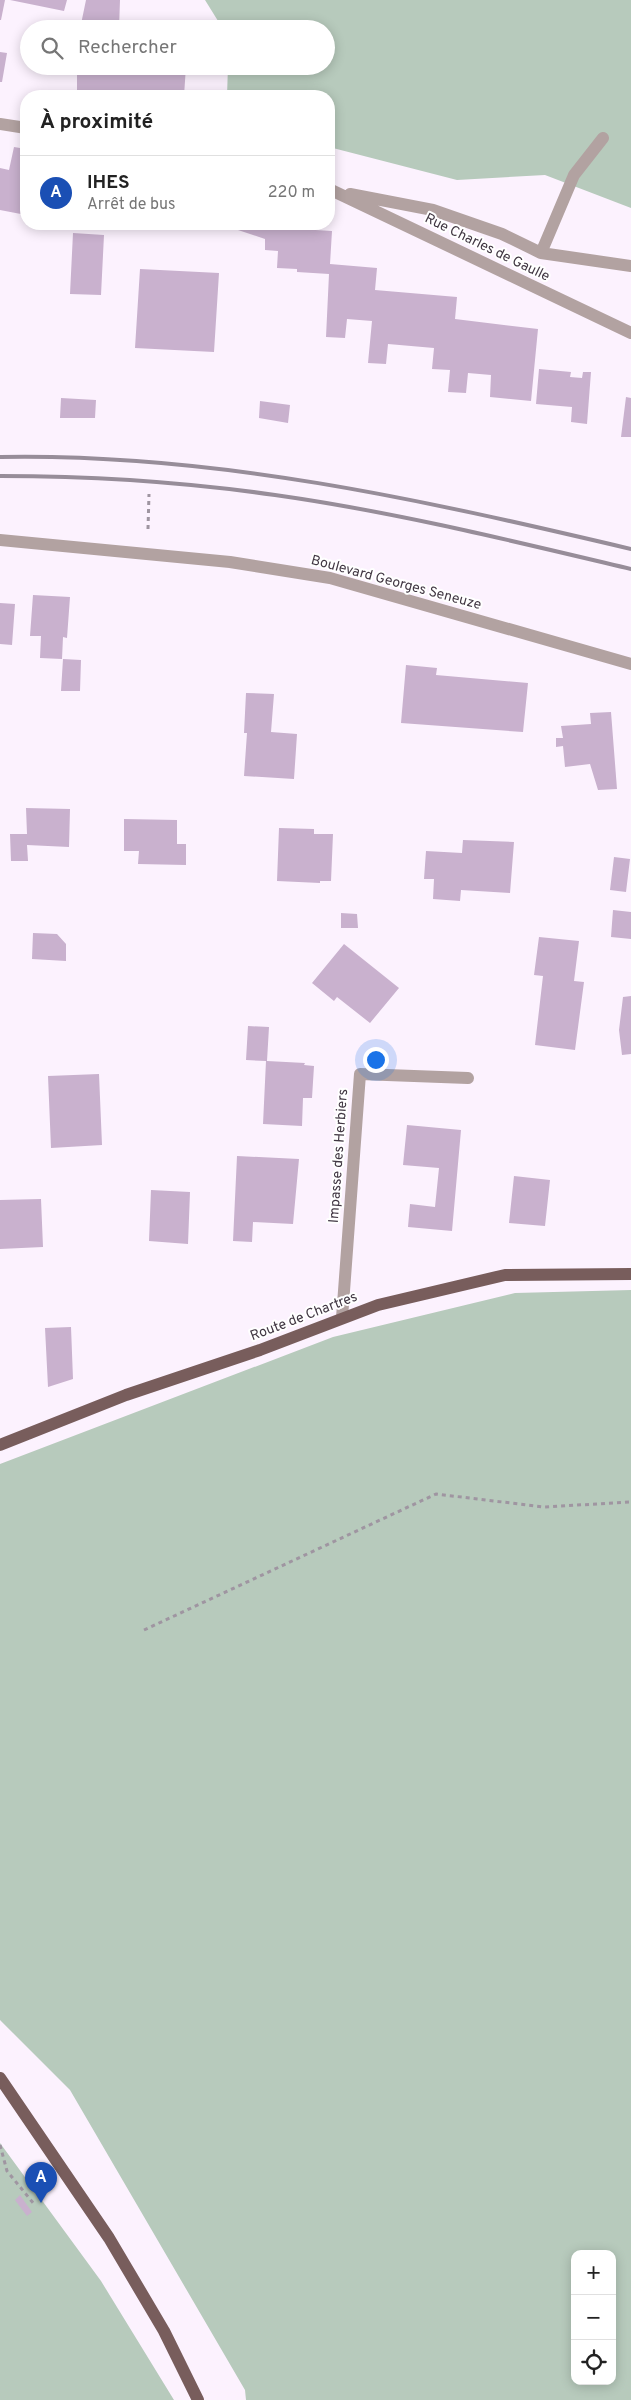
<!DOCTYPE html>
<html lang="fr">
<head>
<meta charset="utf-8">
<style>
  body { margin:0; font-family:Overpass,sans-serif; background:#f6f6f6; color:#222 }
  .controls { position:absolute; right:15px; bottom:15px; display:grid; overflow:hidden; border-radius:10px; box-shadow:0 2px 12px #0003 }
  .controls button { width:45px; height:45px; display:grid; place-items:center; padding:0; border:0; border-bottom:1px solid #e0e0e0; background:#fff; color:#222; font:25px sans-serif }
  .you { position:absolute; left:375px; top:1059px; width:18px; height:18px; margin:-12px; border:4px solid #fff; border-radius:50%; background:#1a73e8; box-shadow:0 0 0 8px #1a73e833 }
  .badge { display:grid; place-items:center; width:32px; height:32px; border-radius:50%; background:#299723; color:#fff; font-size:16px; font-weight:700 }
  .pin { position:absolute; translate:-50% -41px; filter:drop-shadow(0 1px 2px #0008) }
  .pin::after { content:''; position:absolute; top:26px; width:18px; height:15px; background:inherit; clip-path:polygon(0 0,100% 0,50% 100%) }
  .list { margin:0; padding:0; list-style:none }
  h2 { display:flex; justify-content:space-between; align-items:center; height:65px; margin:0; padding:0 20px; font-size:21px }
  h2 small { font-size:16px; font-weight:400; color:#767676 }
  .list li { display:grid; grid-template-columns:32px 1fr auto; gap:15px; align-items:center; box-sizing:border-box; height:75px; padding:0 20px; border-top:1px solid #e0e0e0 }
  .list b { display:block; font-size:19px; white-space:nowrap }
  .list p { margin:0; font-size:16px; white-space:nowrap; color:#767676 }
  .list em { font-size:16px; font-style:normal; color:#767676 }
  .icon { flex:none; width:28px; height:28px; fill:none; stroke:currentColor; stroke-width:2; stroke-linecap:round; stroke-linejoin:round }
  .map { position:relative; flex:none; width:631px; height:2400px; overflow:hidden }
  .search { position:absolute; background:#fff; box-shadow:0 2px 12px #0003; left:20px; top:20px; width:315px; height:55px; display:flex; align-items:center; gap:12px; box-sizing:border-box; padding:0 18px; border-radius:28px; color:#767676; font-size:19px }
  .panel { position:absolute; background:#fff; box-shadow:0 2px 12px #0003; left:20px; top:90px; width:315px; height:140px; border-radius:20px }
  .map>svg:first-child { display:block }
  .green { fill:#b7cabc; fill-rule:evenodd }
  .building { fill:#c9b1ce }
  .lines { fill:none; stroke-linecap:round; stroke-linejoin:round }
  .path { stroke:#9f95a1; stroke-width:3; stroke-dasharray:4 4; stroke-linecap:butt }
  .minor { stroke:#b2a2a1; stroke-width:12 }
  .major { stroke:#785d5c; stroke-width:12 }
  .rail { stroke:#978d99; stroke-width:4 }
  .labels { text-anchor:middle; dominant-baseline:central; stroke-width:4; stroke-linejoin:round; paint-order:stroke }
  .street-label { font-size:14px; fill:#403642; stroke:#fff }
</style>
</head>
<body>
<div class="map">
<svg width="631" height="2400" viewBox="0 0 631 2400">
  <rect width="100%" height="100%" fill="#fcf2fe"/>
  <!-- green -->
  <path class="green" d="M205,0H631V208L545,175L457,180L329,147V96H227L228,66H326V29H223Z
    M631,1290V2400H246L245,2390L70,2090L0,2020V1464L333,1337L515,1293ZM575,2254H612V2381H575Z
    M0,2143L101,2281L174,2400H0Z"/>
  <!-- building -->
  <path class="building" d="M0,0H5L1,20H0Z
    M10,0H67L64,11Z
    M86,0H120L119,29H80Z
    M0,52L7,53L2,82H0Z
    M70,66H186L184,96H77V68Z
    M14,147L26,149V215L0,210V168L9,170Z
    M220,224H299V229L332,231L330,264L377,268L375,290L457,297L455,319L538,329L531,401L490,397L491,375L468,373L466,393L448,392L450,370L432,369L434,348L388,344L386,364L368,363L372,321L347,319L345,338L326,337L329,274L297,272V269L277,268L278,251L265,250V239Z
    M73,233L104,235L101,295L70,294Z
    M140,269L219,273L214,352L135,348Z
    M539,369L571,372L570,377L582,378L583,372H591L587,424L571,422L572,407L536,404Z
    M626,397L631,398V437H621Z
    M61,398L96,400L95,418H60Z
    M260,401L290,405L288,423L259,418Z
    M33,595L70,597L67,638L63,637L62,659L40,658L41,636H30Z
    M0,603L15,604L12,645L0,644Z
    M63,659L81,660L80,691H61Z
    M406,665L437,668L436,675L528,683L523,732L401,723Z
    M246,693L274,694L271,732L297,734L294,779L244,776L247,733H244Z
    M611,712L617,789L598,790L590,764L565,767L563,746L556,747V738H563L561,726L591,724L590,713Z
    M26,808L70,809L69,847L27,845L28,861H11L10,834H27Z
    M124,819L177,820V844H186V865L138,864L139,851H124Z
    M279,828L314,829V834H333L331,881H320V883L277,881Z
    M463,840L514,842L510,893L461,890L460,901L433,899L434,879H424L426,851L462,853Z
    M614,857L630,859L626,892L610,890Z
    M613,910L631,912V939L611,937Z
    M341,913L357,914L358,928H341Z
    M33,933L57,934L66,944V961L32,959Z
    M539,937L579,941L574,981L584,982L575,1050L535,1045L543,976L534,975Z
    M344,944L399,988L370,1023L337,997L334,1001L312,983Z
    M631,996V1054L622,1055L619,1030L623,997Z
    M248,1026L269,1027L267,1061L305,1063L304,1065L314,1066L312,1098H303L302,1126L263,1124L266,1061L246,1060Z
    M99,1074L102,1145L51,1148L48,1076Z
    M407,1125L461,1130L452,1231L408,1227L410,1204L435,1207L439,1168L403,1165Z
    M237,1156L299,1159L293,1224L253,1222L252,1242L233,1241Z
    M514,1176L550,1180L545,1226L509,1223Z
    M151,1190L190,1192L188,1244L149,1241Z
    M41,1199L43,1247L0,1249V1200Z
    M71,1327L73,1379L48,1387L45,1328Z
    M20,2195L32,2212L27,2216L15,2200Z"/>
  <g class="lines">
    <!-- path -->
    <path class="path" d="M148,529L149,494
      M144,1630L436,1494L544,1507L631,1502
      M0,2145L7,2171L34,2204"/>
    <!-- minor -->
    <path class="minor" d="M0,124L26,128
      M329,189L631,333
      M350,194L433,210L502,234L541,253L631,266
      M541,253L574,175L603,138
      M0,540L230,562L330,578L631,664
      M342,1318L360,1074L468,1078"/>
    <!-- major -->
    <path class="major" d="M0,1445L126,1395L260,1350L378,1305L505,1275L631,1274
      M0,2078L109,2238L164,2331L198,2400"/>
    <!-- rail -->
    <path class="rail" d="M0,457C215,453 423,500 631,549
      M0,476C92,476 184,482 275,495C395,512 513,541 631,569"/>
  </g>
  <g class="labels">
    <!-- street labels -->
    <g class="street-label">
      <text transform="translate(487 248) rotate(26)">Rue Charles de Gaulle</text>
      <text transform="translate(396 583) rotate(15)">Boulevard Georges Seneuze</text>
      <text transform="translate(339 1156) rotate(-86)">Impasse des Herbiers</text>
      <text transform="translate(304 1317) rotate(-21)">Route de Chartres</text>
    </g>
  </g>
</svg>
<div class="controls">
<button>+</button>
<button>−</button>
<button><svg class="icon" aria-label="locate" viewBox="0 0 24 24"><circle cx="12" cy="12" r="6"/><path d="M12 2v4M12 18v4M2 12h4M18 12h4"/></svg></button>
</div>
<div class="you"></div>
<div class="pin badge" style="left:41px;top:2203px;background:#1a4fb4">A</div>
<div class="search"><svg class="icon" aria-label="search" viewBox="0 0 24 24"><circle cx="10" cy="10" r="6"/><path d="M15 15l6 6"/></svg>Rechercher</div>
<section class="panel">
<h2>À proximité<small></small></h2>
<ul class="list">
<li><span class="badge" style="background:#1a4fb4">A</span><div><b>IHES</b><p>Arrêt de bus</p></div><em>220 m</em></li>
</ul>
</section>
</div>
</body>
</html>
